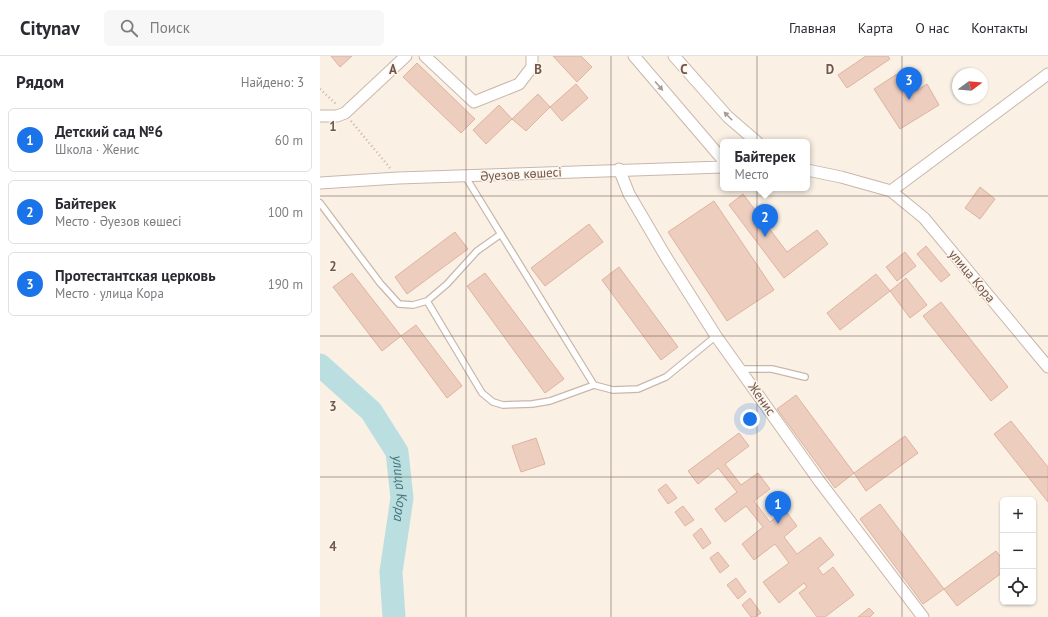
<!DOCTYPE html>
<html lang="ru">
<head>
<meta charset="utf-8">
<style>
  body { margin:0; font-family:"PT Sans",sans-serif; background:#f7f7f7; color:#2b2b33 }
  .controls { position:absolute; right:12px; bottom:12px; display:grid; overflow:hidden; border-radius:6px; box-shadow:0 1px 3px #0004 }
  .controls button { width:36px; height:36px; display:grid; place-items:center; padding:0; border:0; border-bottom:1px solid #e1e1e2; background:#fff; color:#2b2b33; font:20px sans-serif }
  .compass { position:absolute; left:632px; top:12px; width:36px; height:36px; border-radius:50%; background:#fff; box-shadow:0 1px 3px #0004; rotate:74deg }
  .you { position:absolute; left:430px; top:363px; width:14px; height:14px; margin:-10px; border:3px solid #fff; border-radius:50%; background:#1a73e8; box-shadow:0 0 0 6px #1a73e833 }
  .badge { display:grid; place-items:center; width:26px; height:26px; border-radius:50%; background:#1a73e8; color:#fff; font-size:13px; font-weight:700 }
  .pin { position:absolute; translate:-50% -33px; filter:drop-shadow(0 1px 2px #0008) }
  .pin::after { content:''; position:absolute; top:21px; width:14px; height:12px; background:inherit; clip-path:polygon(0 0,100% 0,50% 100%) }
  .popup { position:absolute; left:400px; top:83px; width:90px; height:52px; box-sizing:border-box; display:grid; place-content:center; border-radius:6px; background:#fff; filter:drop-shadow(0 1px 3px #0005); font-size:13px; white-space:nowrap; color:#7c7c81 }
  .popup b { font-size:15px; color:#2b2b33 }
  .popup::after { content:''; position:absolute; left:50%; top:100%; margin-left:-8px; border:8px solid transparent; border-top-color:#fff }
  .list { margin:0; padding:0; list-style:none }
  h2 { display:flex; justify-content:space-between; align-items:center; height:52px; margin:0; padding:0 16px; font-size:17px }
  h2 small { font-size:13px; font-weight:400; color:#7c7c81 }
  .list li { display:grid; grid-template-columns:26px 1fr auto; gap:12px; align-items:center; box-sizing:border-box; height:64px; margin:0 8px 8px; padding:0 8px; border:1px solid #e1e1e2; border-radius:6px }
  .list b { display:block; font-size:15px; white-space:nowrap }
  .list p { margin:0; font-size:13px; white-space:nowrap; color:#7c7c81 }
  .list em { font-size:13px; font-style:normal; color:#7c7c81 }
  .icon { flex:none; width:22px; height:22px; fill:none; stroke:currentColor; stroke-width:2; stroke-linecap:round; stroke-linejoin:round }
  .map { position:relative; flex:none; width:728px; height:561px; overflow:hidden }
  header { display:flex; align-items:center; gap:24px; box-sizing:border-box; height:56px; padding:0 20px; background:#fff; border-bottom:1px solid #e1e1e2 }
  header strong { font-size:19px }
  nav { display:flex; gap:22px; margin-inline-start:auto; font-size:14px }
  .search { width:280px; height:36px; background:#f7f7f7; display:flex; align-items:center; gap:10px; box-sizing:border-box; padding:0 14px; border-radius:6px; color:#7c7c81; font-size:15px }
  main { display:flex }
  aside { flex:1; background:#fff }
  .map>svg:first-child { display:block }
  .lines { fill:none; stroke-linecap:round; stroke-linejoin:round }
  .river { stroke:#bbdfe1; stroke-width:23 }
  .building { fill:#edcdbe; stroke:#deb3a0 }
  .service-casing { stroke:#cab7ac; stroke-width:8 }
  .minor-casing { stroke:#cab7ac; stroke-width:13 }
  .path { stroke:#d1b0a2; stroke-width:2.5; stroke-dasharray:1 3; stroke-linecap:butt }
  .service { stroke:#fff; stroke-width:5.5 }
  .minor { stroke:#fff; stroke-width:11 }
  .oneway { fill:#a99a94 }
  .grid { fill:none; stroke:#70564c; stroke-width:1; stroke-opacity:0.55 }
  .labels { text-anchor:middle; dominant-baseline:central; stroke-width:3; stroke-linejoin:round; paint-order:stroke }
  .street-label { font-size:13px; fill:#70564c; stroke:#fdf4ea }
  .water-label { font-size:14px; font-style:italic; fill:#45767b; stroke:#fdf4ea }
  .grid-label { font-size:13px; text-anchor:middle; font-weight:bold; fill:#70564c; stroke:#fdf4ea; stroke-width:3; stroke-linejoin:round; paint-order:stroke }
</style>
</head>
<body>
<header>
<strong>Citynav</strong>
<div class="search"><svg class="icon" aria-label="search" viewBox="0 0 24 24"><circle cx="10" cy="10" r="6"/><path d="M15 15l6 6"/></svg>Поиск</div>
<nav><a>Главная</a><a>Карта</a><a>О нас</a><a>Контакты</a></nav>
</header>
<main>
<aside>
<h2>Рядом<small>Найдено: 3</small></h2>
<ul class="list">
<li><span class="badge">1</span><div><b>Детский сад №6</b><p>Школа · Женис</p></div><em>60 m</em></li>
<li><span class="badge">2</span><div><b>Байтерек</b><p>Место · Әуезов көшесі</p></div><em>100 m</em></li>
<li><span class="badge">3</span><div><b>Протестантская церковь</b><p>Место · улица Кора</p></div><em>190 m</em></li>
</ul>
</aside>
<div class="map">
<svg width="728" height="561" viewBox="0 0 728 561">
  <rect width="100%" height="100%" fill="#faf0e4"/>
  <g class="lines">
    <!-- river -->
    <path class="river" id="s1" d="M0,309L51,355L77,396L82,442L71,516L74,561"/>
  </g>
  <!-- building -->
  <path class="building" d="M11,0H32L20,11Z
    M233,0H261L272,11L257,26Z
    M546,0H568L570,3L527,32L518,19Z
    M97,7L155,63L141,77L83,21Z
    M577,18L590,39L607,28L619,49L580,73L554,33Z
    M256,28L268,42L242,65L230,51Z
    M218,38L230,51L206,75L192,63Z
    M179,49L192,63L166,88L153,74Z
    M660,131L675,143L660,163L645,152Z
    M423,138L467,196L497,174L508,188L464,222L409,149Z
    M394,145L454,234L407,265L348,176Z
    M269,168L283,186L225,230L211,212Z
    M135,176L148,193L87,238L75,221Z
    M606,190L630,219L621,226L597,198Z
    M585,196L596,210L577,225L566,211Z
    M299,211L358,291L341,304L282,224Z
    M32,217L81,280L62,295L13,231Z
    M165,217L244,323L225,337L147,230Z
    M556,218L570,235L520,274L507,257Z
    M586,222L607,249L590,262L570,235Z
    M621,246L688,331L671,345L603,260Z
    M96,269L142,330L127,342L81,280Z
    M476,339L534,417L515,432L457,353Z
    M691,365L728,411V446L674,378Z
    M419,377L429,390L405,408L421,429L438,417L450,433L434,445L450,466L465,454L477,470L464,481L477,498L500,481L514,499L498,512L503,519L513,511L534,539L505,561H497L479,537L487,531L484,527L459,547L443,526L469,507L455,488L434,504L422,488L443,471L426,450L405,466L395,453L417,436L398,412L378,428L368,415Z
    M585,380L598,397L546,435L534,417Z
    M216,382L225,408L201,416L192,390Z
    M346,428L357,442L348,448L338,434Z
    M560,448L624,533L603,548L540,463Z
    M363,450L374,464L365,470L355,456Z
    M381,472L391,487L383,493L373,479Z
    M676,495L683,504V516L637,550L624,533Z
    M398,496L409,510L400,517L390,502Z
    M416,522L426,536L418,543L407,529Z
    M430,542L441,557L435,561H431L422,549Z
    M549,552L554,557L550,561H538Z"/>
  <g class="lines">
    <defs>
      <path id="service" d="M145,120L274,329
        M0,147L60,227L79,248L93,249L107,245L127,228L157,195L181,178
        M107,245L162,337L173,346L183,349L212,348L230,345L274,329L293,334L318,333L346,321L396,280
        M420,313H452L485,321"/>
      <path id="minor" d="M105,0L154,46L199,28L212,11V0
        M314,0L403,104
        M354,0L408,61L437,86
        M0,60H17L25,57L86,0
        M299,113L309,138L346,201L396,280L500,426L603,561
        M487,114L521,121L571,135L604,162L728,311
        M0,127L78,122L403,111
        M571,135L728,18"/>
    </defs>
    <!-- service casing -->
    <use href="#service" class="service-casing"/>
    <!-- minor casing -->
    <use href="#minor" class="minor-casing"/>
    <!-- path -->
    <path class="path" d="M0,33L17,49
      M31,65L70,112"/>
    <!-- service -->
    <use href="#service" class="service"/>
    <!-- minor -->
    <use href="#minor" class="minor"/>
  </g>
  <!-- one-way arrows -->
  <defs><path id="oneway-solid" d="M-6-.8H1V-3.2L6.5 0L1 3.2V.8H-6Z"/></defs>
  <g class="oneway">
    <use href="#oneway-solid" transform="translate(339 30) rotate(49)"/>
    <use href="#oneway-solid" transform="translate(408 60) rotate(-135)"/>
  </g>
  <!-- grid -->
  <path class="grid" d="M146,0V561M291,0V561M437,0V561M582,0V561M0,140H728M0,280H728M0,421H728"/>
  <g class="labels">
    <!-- street labels -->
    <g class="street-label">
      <text transform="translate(201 118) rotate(-3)">Әуезов көшесі</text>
      <text transform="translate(652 220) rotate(50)">улица Кора</text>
      <text transform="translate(442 343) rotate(55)">Женис</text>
    </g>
    <!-- water labels -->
    <g class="water-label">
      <text stroke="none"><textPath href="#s1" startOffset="154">улица Кора</textPath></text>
    </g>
  </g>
  <g class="grid-label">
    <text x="73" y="18">A</text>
    <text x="218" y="18">B</text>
    <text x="364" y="18">C</text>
    <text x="510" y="18">D</text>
    <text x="13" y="75">1</text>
    <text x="13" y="215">2</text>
    <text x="13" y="355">3</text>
    <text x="13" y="495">4</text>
  </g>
</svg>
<div class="controls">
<button>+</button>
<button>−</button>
<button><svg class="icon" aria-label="locate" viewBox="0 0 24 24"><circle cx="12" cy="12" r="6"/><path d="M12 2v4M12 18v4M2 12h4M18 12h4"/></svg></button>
</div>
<svg class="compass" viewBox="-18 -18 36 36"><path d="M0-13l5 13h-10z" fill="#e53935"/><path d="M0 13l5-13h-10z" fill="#7c7c81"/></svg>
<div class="you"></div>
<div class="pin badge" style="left:458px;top:468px">1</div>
<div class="pin badge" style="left:445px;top:181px">2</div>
<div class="popup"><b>Байтерек</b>Место</div>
<div class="pin badge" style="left:589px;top:44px">3</div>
</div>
</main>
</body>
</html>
